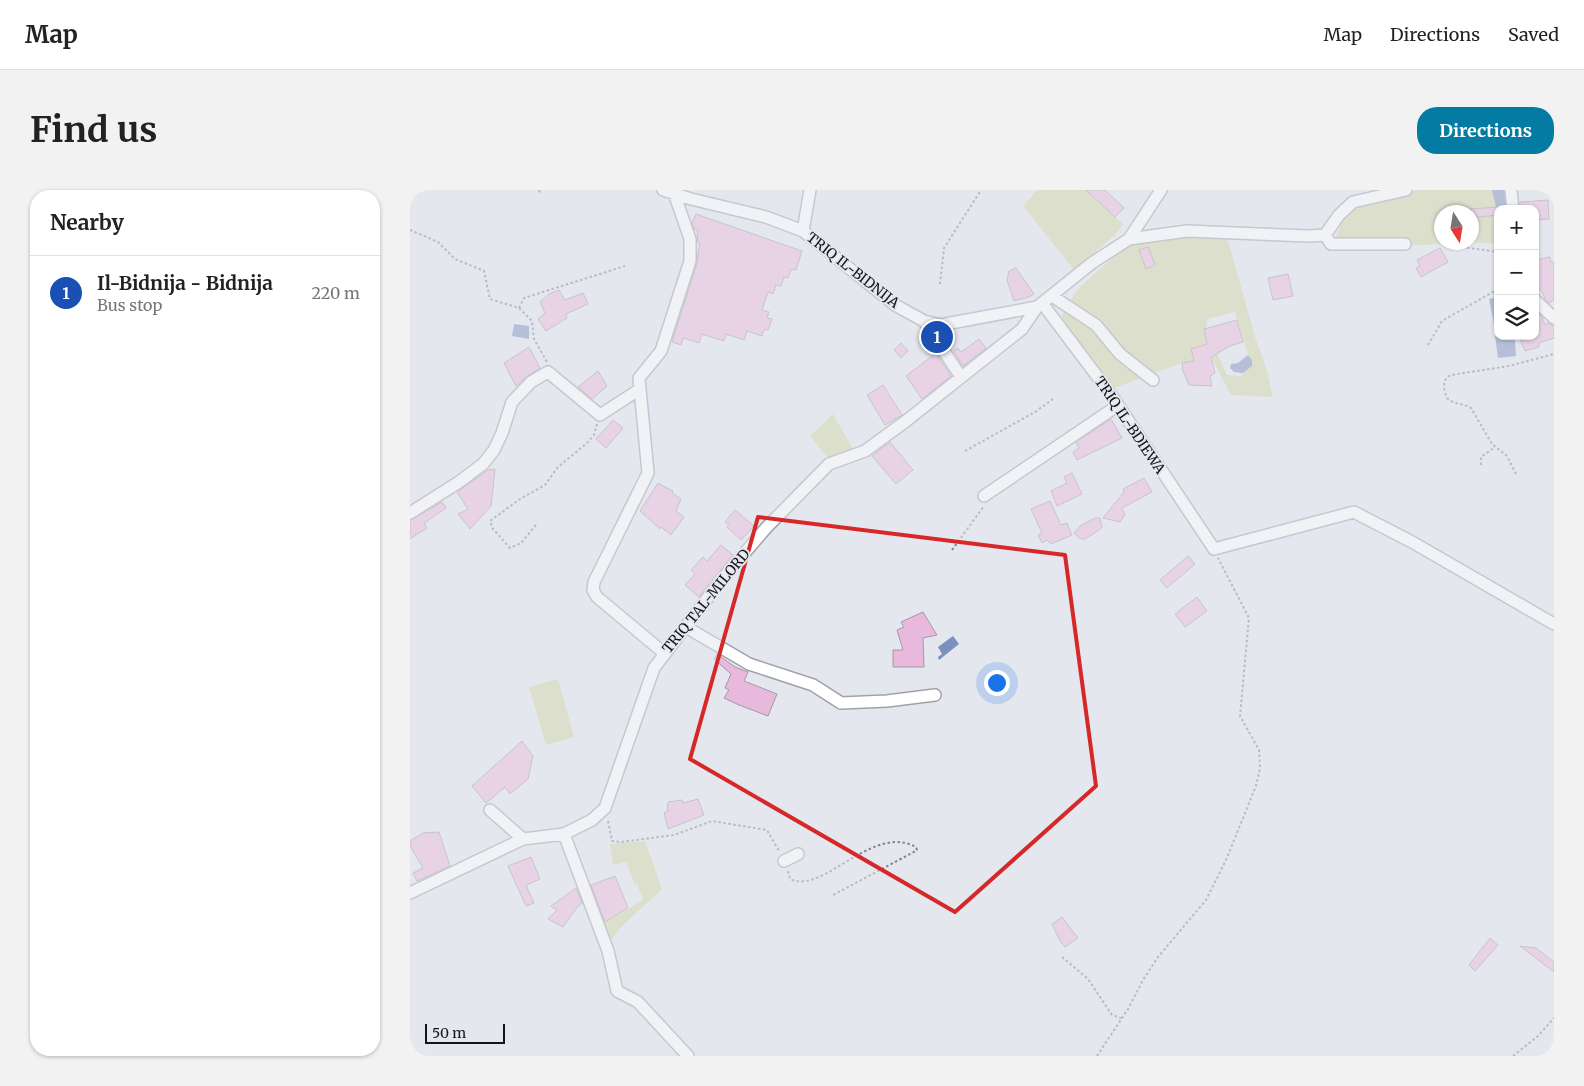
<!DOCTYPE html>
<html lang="en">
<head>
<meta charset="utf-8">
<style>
  body { margin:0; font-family:Merriweather,serif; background:#f2f2f2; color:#222 }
  .controls { position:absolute; right:15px; top:15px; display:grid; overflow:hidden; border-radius:10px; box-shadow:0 1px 4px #0004 }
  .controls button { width:45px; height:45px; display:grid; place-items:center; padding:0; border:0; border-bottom:1px solid #e0e0e0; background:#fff; color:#222; font:25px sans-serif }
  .compass { position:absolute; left:1024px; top:15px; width:45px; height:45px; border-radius:50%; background:#fff; box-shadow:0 1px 4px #0004; rotate:168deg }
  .scale { position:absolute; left:15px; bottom:12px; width:80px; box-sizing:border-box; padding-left:5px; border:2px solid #141417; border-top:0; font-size:14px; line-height:18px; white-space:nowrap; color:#141417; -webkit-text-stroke:4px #e5e7ee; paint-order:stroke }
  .you { position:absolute; left:586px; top:492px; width:18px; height:18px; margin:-12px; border:4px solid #fff; border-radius:50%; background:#1a73e8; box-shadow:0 0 0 8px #1a73e833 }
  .badge { display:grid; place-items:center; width:32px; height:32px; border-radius:50%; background:#037ba3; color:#fff; font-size:16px; font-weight:700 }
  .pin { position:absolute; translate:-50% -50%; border:2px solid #fff; box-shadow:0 1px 5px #0006 }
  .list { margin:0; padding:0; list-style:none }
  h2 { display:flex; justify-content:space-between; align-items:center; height:65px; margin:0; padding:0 20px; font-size:21px }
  h2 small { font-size:16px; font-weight:400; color:#767676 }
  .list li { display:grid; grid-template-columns:32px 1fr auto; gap:15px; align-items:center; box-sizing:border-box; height:75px; padding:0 20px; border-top:1px solid #e0e0e0 }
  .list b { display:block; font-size:19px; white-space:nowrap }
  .list p { margin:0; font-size:16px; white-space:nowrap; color:#767676 }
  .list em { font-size:16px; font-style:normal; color:#767676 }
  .icon { flex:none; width:28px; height:28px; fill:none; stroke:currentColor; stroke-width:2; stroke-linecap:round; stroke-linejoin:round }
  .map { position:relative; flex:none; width:1144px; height:866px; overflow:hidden; border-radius:20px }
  header { display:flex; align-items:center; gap:30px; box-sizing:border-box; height:70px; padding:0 25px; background:#fff; border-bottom:1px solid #e0e0e0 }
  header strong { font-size:24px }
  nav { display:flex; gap:28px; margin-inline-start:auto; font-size:18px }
  .intro { display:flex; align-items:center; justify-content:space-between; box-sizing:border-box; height:120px; padding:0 30px }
  h1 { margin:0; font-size:35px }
  .button { padding:12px 22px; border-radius:20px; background:#037ba3; color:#fff; font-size:18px; font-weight:700 }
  main { display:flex; gap:30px; padding:0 30px }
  aside { flex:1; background:#fff; border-radius:20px; box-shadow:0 1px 4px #0004 }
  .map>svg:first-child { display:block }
  .green { fill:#d1d6a2 }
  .water { fill:#7b91bd }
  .building { fill:#e8b9dc; stroke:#a19b9f }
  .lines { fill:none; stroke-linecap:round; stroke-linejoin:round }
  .minor-casing { stroke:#a1a2a9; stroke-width:14 }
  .path { stroke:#84858a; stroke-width:2; stroke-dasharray:2.5 2.5; stroke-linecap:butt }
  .minor { stroke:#fff; stroke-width:11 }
  .marked { fill:none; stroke:#d62828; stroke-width:4; stroke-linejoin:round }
  .labels { text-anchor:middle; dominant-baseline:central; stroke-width:4; stroke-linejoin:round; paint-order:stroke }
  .street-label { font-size:14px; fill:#141417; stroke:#e5e7ee }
</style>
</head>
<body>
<header>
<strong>Map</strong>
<nav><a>Map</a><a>Directions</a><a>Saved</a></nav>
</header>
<div class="intro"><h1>Find us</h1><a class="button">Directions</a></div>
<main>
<aside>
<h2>Nearby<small></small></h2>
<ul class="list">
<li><span class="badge" style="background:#1a4fb4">1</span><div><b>Il-Bidnija - Bidnija</b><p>Bus stop</p></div><em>220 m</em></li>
</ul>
</aside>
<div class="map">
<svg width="1144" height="866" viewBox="0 0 1144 866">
  <rect width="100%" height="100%" fill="#e5e7ee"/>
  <!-- green -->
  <path class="green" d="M627,0H676L713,34L705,45L664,80L613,16Z
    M1007,0H1097L1100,19H1088V54L1062,52V22H1032V52L1042,53L999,56L924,52L936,22Z
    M785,46L817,47L846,150L856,177L863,207L821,205L801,167L807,163L817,185L831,186L840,177L842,170L838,165L825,122L797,129L796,154L781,159L784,171L772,173L704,198L651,128L656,116L671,96L716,56L726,52Z
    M423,224L443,259L419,269L400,246Z
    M148,489L164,547L136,555L119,497Z
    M235,651L252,699L210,738L200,752L191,735L233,710L227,694L225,695L216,672L203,675L200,654Z"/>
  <!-- water -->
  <path class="water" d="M1082,0H1097L1100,15L1086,17Z
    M1088,107V138L1085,139L1079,109Z
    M104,134L119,136V149L102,146Z
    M1085,146H1103L1105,151L1106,166L1088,168Z
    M838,165L842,170V176L833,183L824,182L820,178L821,174L828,173Z
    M543,446L549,454L529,470L528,467L532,464L528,457Z"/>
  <!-- building -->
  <path class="building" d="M676,0H695L714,18L705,27Z
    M1138,10L1139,29L1125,30V19H1110V12Z
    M1088,17V25L1062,28L1060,19Z
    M286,24L392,61L386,80L381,79L378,88L374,87L371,96L366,95L363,104L358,102L352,120L359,122L357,128L362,129L358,140L354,139L352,146L337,141L334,150L316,144L314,151L292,144L289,153L273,148L271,155L262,152L287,73L288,62L290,54L288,53L287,45L288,40L284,39L282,33Z
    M738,57L745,75L736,79L729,60Z
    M1030,58L1038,72L1011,87L1006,78L1010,76L1007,70Z
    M1140,67L1141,72H1144V110L1139,113L1135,110L1133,103L1125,95V70Z
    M606,78L624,104L619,107L604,111L597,90L599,81Z
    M878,84L883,106L863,110L858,88Z
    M149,100L155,110L173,103L178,114L156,124L157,128L136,141L128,129L135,123L130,112L139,104Z
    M1125,121L1132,127L1135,135L1138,133L1144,136V148L1129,153V157L1115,161L1109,146H1125Z
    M827,130L833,152L820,156L801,167L805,183L800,186L802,196L779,195L773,181L772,173L784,171L781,159L797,154L794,139Z
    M569,149L576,158L553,176L543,161L548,158L551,162Z
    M491,153L498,161L491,168L484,160Z
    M119,157L130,178L117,186L106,196L94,173Z
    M526,163L541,186L512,209L496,186Z
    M188,181L197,196L182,209L168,197Z
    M473,195L492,225L475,235L457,205Z
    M701,229L712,248L667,270L663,262L669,258L666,252Z
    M203,230L213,238L196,258L186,249Z
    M480,252L503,280L486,294L462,266Z
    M85,279L81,316L60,339L48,324L58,319L47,302L78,280Z
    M662,283L672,304L647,316L641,301L657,293L654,287Z
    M734,288L742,302L712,318L715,325L710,332L693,328L714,302L713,299Z
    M248,293L263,301L262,303L271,309L266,321L274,327L261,345L251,337L250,339L230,321Z
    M640,311L651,335L657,333L662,345L641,354L637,350L632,353L628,345L632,343L621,319Z
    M32,312L36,318L14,333L17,338L0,349V330Z
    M325,320L344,336L331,350L317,337L319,335L315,332Z
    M685,328H690L692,337L689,340L675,349H671L664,343L670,336Z
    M311,355L323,365L289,407L275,395L285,384L281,380L293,367L297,371Z
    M778,366L785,374L757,398L750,390Z
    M787,407L797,421L775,437L765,424Z
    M513,422L527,445L513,448L514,477H483V460H493L487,440L494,437L491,432Z
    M307,464L325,477L338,482L334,491L367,504L358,526L329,515L314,508L319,500L315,498L321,484L304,469Z
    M112,551L123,566L118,589L100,604L95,597L76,613L62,596Z
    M288,609L294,625L258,639L254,623L257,622L258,612L272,610L273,613Z
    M29,642L40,676L7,691L3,683L13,678L0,656V651L13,643Z
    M121,667L130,689L116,695L124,713L116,716L98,676Z
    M205,686L218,718L195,732L181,695Z
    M166,698L172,713L168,716L153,737L138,729L147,720L141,716Z
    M652,727L668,748L655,757L650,751L642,734Z
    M1080,748L1088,755L1065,781L1059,775Z
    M1110,756L1126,758L1144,772V782Z"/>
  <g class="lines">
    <defs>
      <path id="minor" d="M253,0L281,9L356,27L393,41L485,115L514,131L530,135L627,117L682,73L719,49L777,41L899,46L915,45L929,25L943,12L996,0
        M1101,0L1103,19
        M393,41L400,0
        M915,45L921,54H995
        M719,49L751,0
        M642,106L686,135L710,164L743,190
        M1125,110L1144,128
        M632,113L702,206L804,359L944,322L1002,352L1144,434
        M514,131L551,187
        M574,306L707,216
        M0,323L49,292L73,274L84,260L92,243L102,212L121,192L138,182L190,225L230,199
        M276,437L339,474L403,495L431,513L477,511L525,505
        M254,463L187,407L183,400L184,392L238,283L229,188L251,161L280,71V49L264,3
        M80,620L113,649
        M154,644L198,761L207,801L228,812L278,866
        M374,671L388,664
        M0,703L113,649L154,644L182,630L195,618L244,478L309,393L356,338L419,274L455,261L496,231L612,139L627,117"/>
    </defs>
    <!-- minor casing -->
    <use href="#minor" class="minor-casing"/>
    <!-- path -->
    <path class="path" d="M129,0L130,4
      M0,40L28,52L45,69L74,81L80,109L109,118L122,131L124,149L137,172
      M1052,57L1088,62
      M530,94L534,58L571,0
      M109,118L114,108L215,76
      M1018,155L1032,131L1088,99
      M555,261L625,222L643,209
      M1071,275V267L1085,257
      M1106,284L1097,266L1082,254L1061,218C1053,213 1044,215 1037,208C1034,200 1031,189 1041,185L1099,176L1144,164
      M126,335L111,353L100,358L83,339L80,331L110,309L135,295L148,277L177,253L184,245L187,234
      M542,360L574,316
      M198,631L202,651L211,652L264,645L302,631L357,640L369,661
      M378,681L380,689C414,705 462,633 506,657L507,660L502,663L423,705
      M652,767L678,789L702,825L711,828
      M687,866L718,819L733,790L748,767L796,710L816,670L846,596L850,578L849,560L830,526L839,428L808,368
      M1103,866L1128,846L1144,828"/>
    <!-- minor -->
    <use href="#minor" class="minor"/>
  </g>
  <!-- marked area -->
  <path d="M0 0H1144V866H0ZM348,327L655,365L686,596L545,722L280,569Z" fill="#e5e7ee" fill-opacity=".55" fill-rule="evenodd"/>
  <path class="marked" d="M348,327L655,365L686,596L545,722L280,569Z"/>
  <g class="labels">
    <!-- street labels -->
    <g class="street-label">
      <text transform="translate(443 80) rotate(38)">TRIQ IL-BIDNIJA</text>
      <text transform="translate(720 235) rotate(56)">TRIQ IL-BDIEWA</text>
      <text transform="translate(296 411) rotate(-51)">TRIQ TAL-MILORD</text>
    </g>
  </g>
</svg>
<div class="controls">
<button>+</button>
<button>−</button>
<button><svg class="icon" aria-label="layers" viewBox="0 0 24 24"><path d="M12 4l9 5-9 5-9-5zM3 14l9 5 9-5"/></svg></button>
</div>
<svg class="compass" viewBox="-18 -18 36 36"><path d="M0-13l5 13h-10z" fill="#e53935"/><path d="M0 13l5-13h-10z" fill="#767676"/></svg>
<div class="scale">50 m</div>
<div class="you"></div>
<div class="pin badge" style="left:527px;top:147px;background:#1a4fb4">1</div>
</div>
</main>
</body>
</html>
